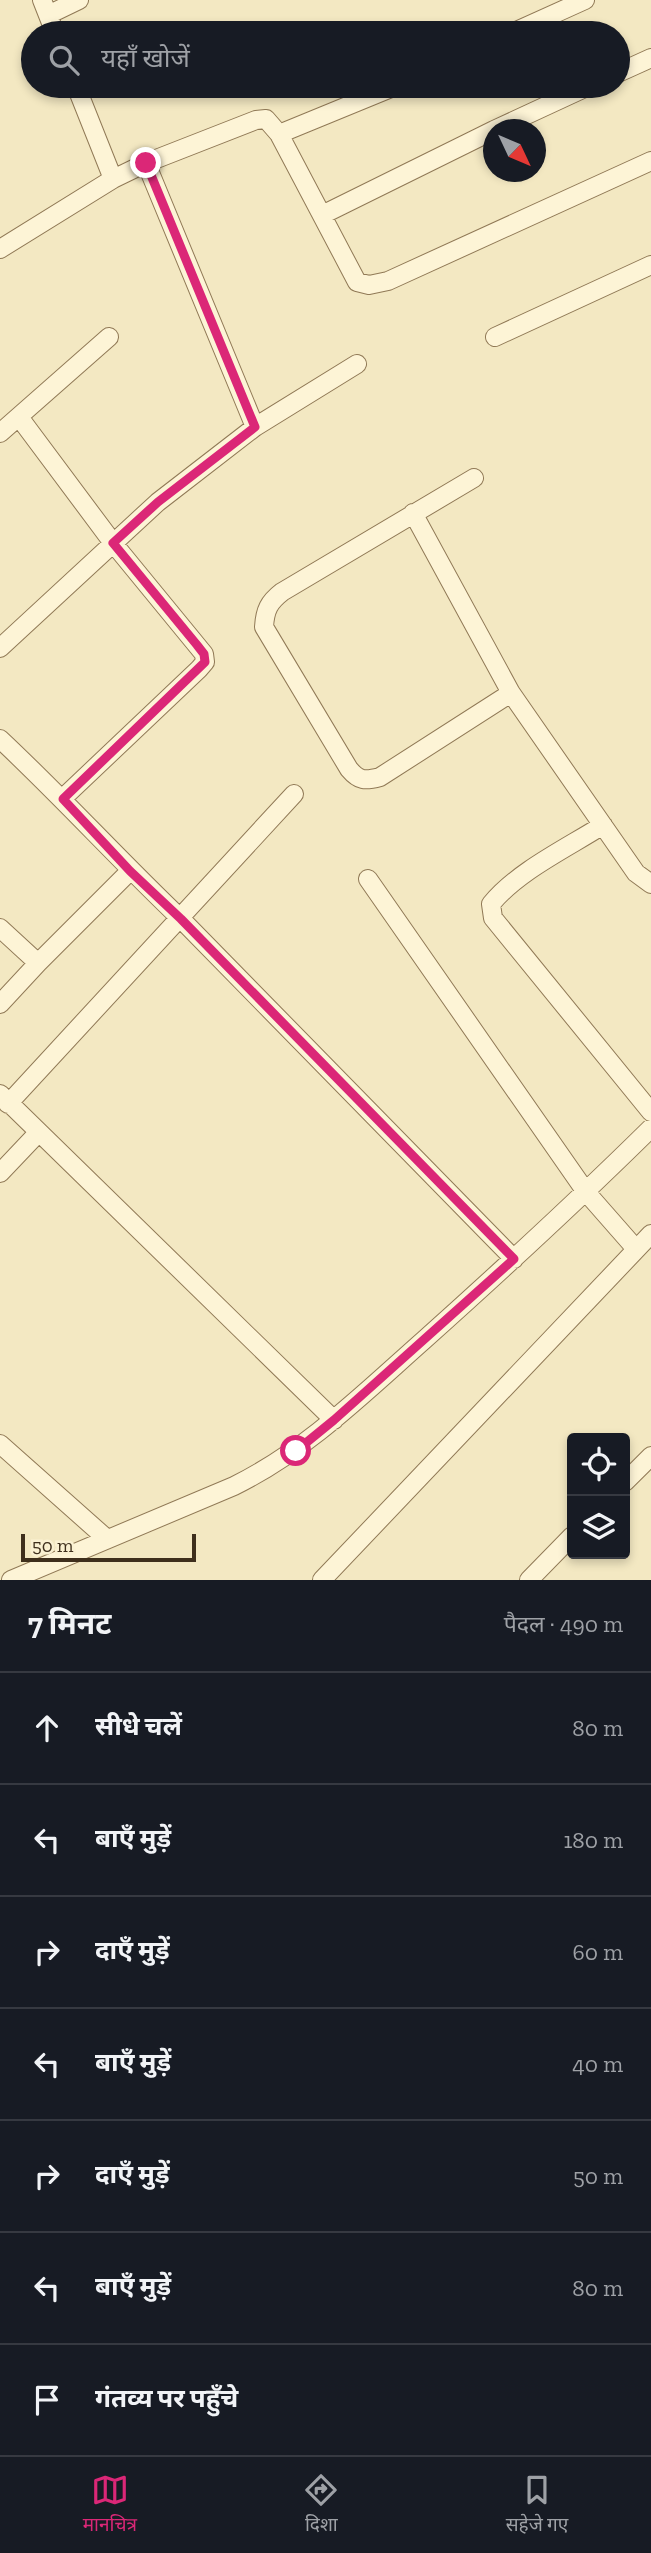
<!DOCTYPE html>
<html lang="hi">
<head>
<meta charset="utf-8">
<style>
  body { margin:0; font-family:"Zilla Slab","Noto Sans Devanagari",serif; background:#242831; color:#f1f3f6 }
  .controls { position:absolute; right:21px; bottom:21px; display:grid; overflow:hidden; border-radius:7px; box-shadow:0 4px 10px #0003 }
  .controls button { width:63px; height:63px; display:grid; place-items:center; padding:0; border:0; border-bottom:2px solid #363941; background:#171b24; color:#f1f3f6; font:35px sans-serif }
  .compass { position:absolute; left:483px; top:119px; width:63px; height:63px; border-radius:50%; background:#171b24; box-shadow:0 4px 10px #0003; rotate:134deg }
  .scale { position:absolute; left:21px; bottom:18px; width:175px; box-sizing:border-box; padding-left:7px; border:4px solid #3e2f1c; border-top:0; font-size:19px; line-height:24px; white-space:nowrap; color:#3e2f1c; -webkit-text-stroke:5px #faf1d2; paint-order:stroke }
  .stop { position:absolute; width:21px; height:21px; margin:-16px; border:5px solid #db2777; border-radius:50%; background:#fff }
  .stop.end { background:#db2777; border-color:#fff; box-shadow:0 2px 7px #0008 }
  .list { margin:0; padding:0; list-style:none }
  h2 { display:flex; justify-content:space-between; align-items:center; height:91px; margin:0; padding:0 28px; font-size:30px }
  h2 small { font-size:23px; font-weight:400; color:#9ea1a6 }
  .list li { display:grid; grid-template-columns:46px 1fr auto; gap:21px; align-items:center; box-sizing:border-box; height:112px; padding:0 28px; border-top:2px solid #363941 }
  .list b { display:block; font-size:26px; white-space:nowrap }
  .list em { font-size:23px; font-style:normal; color:#9ea1a6 }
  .icon { flex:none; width:38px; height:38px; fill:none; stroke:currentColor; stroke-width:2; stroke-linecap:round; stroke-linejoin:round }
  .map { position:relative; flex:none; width:651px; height:1580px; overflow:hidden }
  .search { position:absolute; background:#171b24; box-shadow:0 4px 10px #0003; left:21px; right:21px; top:21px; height:77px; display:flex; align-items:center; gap:18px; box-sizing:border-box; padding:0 24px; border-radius:38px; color:#9ea1a6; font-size:26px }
  .sheet { height:875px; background:#171b24 }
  nav { display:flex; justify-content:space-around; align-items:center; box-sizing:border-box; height:98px; border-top:2px solid #363941; background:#171b24; font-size:19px; color:#9ea1a6 }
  nav a { display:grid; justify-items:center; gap:4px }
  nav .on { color:#db2777 }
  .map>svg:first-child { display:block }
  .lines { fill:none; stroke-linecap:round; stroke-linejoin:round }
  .minor-casing { stroke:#907956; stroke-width:20 }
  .minor { stroke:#fdf4d6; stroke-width:18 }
  .route { stroke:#db2777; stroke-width:9 }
</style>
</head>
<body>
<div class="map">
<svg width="651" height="1580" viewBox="0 0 651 1580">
  <rect width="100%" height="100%" fill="#f3e8c2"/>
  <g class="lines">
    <defs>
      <path id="minor" d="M42,0L55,33
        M48,15L79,0
        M512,33L585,0
        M618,73L651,58
        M76,86L113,179L146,163L256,120L266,119L279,134L357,282L369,285L388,281L651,161
        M494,130L589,86
        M279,134L396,86
        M146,163L255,427
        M322,215L494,130
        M0,249L113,179
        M495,337L651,265
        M19,417L113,543L204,654L205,662L199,669L63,798
        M0,433L109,337
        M474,478L282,592C269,602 265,610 264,627L349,769C359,781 365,781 380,777L511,693
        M413,513L511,693L636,873L651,884
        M0,648L158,502L255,427L357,364
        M0,739C62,797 119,860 181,919L514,1259
        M603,825C567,848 518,871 491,904L493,918L651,1112
        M368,879L586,1192L636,1249
        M0,928L38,963
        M0,1004L38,963L130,871
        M0,1094L334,1420
        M8,1104L294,794
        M0,1173L38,1133
        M0,1444L107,1539
        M625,1482L651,1456
        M11,1580L234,1486C307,1450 364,1393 424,1340C501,1271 577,1201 651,1128
        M322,1580L651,1234
        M529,1580L572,1536"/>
    </defs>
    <!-- minor casing -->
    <use href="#minor" class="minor-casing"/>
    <!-- minor -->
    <use href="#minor" class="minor"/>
  </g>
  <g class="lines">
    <!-- route -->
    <path class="route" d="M146,163L255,427L158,502L113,543L197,645L204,654L205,662L63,799L130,871L181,919L514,1259L334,1420L296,1451"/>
  </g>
</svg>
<div class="controls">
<button><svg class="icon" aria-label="locate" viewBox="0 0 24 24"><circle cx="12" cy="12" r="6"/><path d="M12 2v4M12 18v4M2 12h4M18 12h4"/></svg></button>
<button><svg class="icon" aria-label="layers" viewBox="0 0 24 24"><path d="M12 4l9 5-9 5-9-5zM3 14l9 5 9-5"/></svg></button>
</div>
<svg class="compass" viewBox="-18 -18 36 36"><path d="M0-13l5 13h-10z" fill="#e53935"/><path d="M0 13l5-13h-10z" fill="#9ea1a6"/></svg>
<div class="scale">50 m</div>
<div class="stop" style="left:296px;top:1451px"></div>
<div class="stop end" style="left:146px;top:163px"></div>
<div class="search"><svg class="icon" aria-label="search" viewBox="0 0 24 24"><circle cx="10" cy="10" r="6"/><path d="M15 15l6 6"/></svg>यहाँ खोजें</div>
</div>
<section class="sheet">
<h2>7 मिनट<small>पैदल · 490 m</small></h2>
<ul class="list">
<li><svg class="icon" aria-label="ahead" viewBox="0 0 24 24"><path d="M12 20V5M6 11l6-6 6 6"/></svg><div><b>सीधे चलें</b></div><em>80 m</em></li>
<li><svg class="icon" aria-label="left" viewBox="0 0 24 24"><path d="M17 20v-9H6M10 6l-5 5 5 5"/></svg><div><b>बाएँ मुड़ें</b></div><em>180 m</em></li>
<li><svg class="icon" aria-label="right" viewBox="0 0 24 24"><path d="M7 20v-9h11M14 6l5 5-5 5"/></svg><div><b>दाएँ मुड़ें</b></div><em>60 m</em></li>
<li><svg class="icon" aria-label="left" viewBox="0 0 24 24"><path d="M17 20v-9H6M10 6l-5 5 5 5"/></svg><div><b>बाएँ मुड़ें</b></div><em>40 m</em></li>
<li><svg class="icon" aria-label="right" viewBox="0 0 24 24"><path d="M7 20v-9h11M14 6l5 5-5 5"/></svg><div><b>दाएँ मुड़ें</b></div><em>50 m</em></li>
<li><svg class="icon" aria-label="left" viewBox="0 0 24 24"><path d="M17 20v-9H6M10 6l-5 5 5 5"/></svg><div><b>बाएँ मुड़ें</b></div><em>80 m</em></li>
<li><svg class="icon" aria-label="arrive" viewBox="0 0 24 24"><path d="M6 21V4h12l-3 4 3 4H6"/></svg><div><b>गंतव्य पर पहुँचे</b></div></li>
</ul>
</section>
<nav>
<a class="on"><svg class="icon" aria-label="map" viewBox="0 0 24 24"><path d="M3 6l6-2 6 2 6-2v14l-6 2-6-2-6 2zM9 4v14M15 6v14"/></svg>मानचित्र</a>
<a><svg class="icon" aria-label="directions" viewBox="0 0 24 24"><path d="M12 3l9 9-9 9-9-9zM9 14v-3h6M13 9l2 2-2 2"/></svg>दिशा</a>
<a><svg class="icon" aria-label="saved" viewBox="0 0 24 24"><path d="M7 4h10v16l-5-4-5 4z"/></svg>सहेजे गए</a>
</nav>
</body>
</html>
